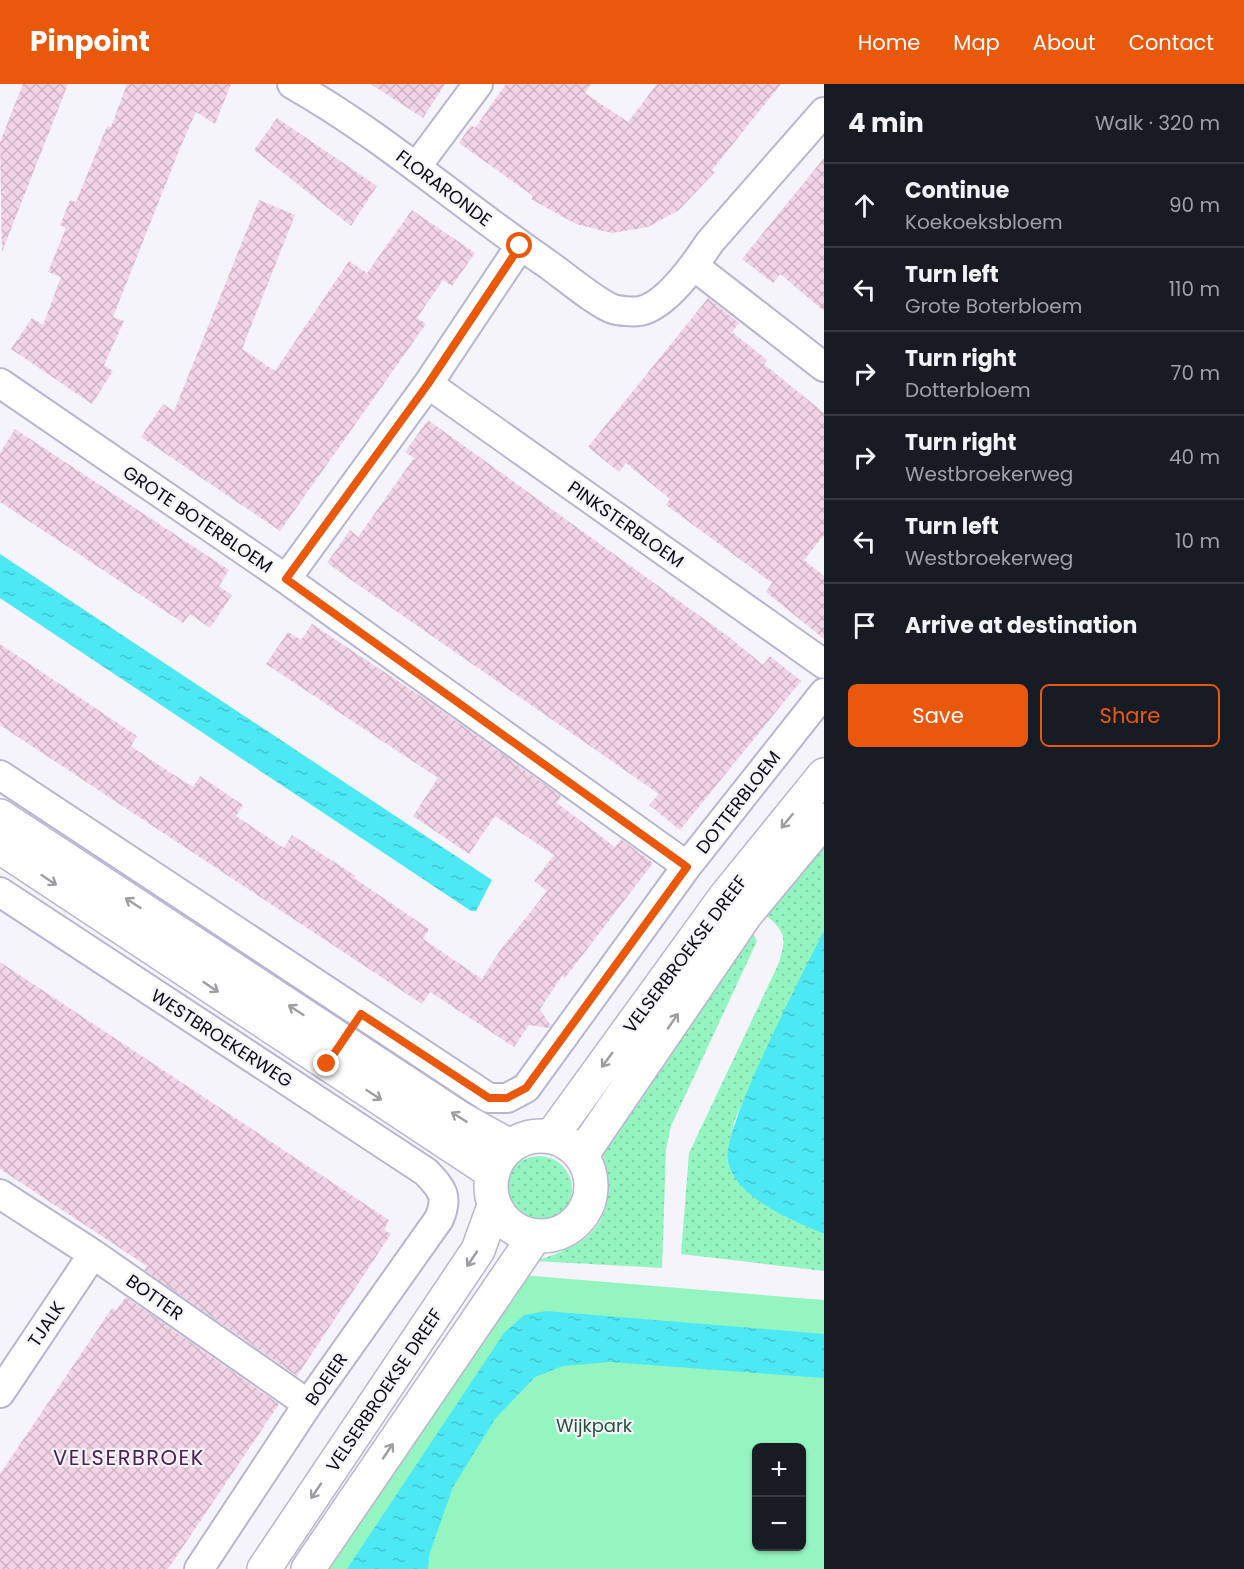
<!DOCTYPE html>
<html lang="en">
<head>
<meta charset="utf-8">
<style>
  body { margin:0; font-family:Poppins,sans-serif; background:#242831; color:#f1f3f6 }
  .controls { position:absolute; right:18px; bottom:18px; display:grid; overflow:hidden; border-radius:9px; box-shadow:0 2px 4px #0004 }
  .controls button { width:54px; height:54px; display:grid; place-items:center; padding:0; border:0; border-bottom:2px solid #363941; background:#171b24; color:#f1f3f6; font:30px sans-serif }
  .stop { position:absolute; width:18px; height:18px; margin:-14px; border:4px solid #ea580c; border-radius:50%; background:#fff }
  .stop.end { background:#ea580c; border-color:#fff; box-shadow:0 2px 6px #0008 }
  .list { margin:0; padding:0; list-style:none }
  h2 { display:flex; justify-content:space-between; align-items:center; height:78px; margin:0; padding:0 24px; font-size:26px }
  h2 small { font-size:20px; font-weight:400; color:#9ea1a6 }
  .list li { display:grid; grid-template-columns:39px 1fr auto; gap:18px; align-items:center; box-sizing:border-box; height:84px; padding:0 24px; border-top:2px solid #363941 }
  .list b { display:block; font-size:22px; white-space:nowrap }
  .list p { margin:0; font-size:20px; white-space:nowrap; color:#9ea1a6 }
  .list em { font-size:20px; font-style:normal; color:#9ea1a6 }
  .actions { display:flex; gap:12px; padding:18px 24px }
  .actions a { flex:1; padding:14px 0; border:2px solid #ea580c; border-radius:9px; text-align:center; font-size:21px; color:#ea580c }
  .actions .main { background:#ea580c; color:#fff }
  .icon { flex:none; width:33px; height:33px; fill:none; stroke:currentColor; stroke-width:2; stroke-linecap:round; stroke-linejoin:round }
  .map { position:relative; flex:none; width:824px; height:1485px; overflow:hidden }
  header { display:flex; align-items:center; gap:36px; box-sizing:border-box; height:84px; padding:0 30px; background:#ea580c; color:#fff }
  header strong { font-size:28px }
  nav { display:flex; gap:33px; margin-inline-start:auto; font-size:21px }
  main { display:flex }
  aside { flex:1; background:#171b24 }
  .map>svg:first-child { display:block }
  .grass { fill:url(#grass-dots) }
  .park { fill:#95f5c1; fill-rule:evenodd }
  .water { fill:url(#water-ripples) }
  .building { fill:url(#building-cross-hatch) }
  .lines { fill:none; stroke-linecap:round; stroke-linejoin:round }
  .street-casing { stroke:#b8b5d1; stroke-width:32 }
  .secondary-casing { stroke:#b8b5d1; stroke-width:36 }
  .street { stroke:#fff; stroke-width:28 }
  .secondary { stroke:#fff; stroke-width:33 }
  .oneway { stroke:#9e9da1 }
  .route { stroke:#ea580c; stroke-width:8 }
  .labels { text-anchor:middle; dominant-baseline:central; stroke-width:4.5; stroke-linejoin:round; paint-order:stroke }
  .street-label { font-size:18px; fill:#0c0b14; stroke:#f5f4fa }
  .park-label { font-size:18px; fill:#26523b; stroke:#f5f4fa }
  .quarter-label { font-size:21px; letter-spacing:1.5px; fill:#502052; stroke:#f5f4fa }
</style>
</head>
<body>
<header>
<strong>Pinpoint</strong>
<nav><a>Home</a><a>Map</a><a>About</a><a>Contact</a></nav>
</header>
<main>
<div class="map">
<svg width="824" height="1485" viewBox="0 0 824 1485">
  <defs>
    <pattern id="grass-dots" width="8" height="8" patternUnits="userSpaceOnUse" patternTransform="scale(1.5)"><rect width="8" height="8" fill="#95f5c1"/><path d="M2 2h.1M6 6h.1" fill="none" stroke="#7fd1a5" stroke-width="1.8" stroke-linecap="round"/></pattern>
    <pattern id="water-ripples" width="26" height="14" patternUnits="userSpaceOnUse" patternTransform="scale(1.5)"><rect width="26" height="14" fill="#4ce8f3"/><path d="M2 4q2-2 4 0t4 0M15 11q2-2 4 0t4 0" fill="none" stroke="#41c6cf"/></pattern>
    <pattern id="building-cross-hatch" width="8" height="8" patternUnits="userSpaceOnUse" patternTransform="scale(1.5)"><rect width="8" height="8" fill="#f2d4e6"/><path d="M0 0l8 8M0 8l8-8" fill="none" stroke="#ceb5c4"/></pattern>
  </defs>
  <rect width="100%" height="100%" fill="#f5f4fa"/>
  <!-- grass -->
  <path class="grass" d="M824,753V846L734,1038L727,1077L784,1132L824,1150V1187L681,1170L689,1069L778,881C787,854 786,847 764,830Z
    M751,845L757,857L671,1042L666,1065L662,1184L535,1177C571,1166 609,1150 607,1106C607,1094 601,1082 604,1069C607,1059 612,1049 616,1039Z
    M506 1105a33 33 0 1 1 66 0a33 33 0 1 1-66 0Z"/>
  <!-- park -->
  <path class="park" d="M521,1191L824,1216V1485H319ZM756,1364H802V1462H756Z"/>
  <!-- water -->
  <path class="water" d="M0,470L492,796L476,827H471L0,514Z
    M824,846V1150C794,1137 736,1114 728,1078C720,1046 806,884 824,846Z
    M546,1227L824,1250V1294L609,1278L563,1282L535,1293L495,1335L453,1403L429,1471L428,1485H347L504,1249L524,1231Z"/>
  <!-- building -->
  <path class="building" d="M23,0H68L2,168L0,58Z
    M127,0H231L215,40L196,28L180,64L113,233L124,237L104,281L113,287L92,320L11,265L32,234L43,241L61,193L48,188L66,144L60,141L70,116L76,118L107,42L111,43Z
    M371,0H445L423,34Z
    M506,0H591L585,9L628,38L657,0H781L712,86L715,88L679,126L648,143L612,149L576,140L531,115L533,112L459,59L471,41L475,44Z
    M277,34L377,102L351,142L254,66Z
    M824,74V227L780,190L773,199L742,175Z
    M259,116L295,131L242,265L275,287L349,177L367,189L412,126L475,169L452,202L443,196L417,234L426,240L280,447L141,353L163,320L174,327Z
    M708,214L739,239L732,248L767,276L764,280L824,329V451L804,476L824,492V555L766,508L772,499L666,421L670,415L626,379L619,388L588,363Z
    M428,336L729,553L763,581L770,572L801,597L680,746L649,721L659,710L327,479L350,446L358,453L414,374L405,368Z
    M15,345L229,486L219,502L232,511L210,544L190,530L183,539L0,418V369Z
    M312,540L425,615L561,712L557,719L615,763L621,755L653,779L565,894L562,892L540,925L551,942L549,944L529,941L514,963L430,908L422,920L0,641V560L137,652L131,662L151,676L193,703L200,692L243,721L236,732L284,764L292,751L356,792L354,794L429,845L423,855L482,895L501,865L547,807L534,797L554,771L495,732L469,770L413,732L438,694L266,580L288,548L301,556Z
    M0,878L389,1136L384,1146L391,1150L297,1292L144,1186L147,1182L0,1085Z
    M126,1213L279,1320L168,1485H0V1390L112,1224L116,1226Z"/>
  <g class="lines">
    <defs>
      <path id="street" d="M292,0C384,52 462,122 549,181C563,191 598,220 613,225C619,227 633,228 640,227C666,222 696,179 710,158L824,28
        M417,82L478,0
        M694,182L824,283
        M0,299L286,495L687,782
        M428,300L824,580
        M286,495L428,300L520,162
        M0,691L489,1014H507L526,1004L687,782L824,609
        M0,808L426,1088C442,1105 449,1112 439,1135L308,1320L199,1485
        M0,1110L93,1170L308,1320
        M0,1309L93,1170"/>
      <path id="secondary" d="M0,732L461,1035L510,1062
        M0,763L493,1089
        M491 1102a50 50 0 1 1 100 0a50 50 0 1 1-100 0Z
        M551,1053L725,813L824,691
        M581,1072L746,830L824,736
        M264,1485L478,1166L494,1122
        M308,1485L535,1152"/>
    </defs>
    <!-- street casing -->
    <use href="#street" class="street-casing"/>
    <!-- secondary casing -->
    <use href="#secondary" class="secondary-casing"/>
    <!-- street -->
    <use href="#street" class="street"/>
    <!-- secondary -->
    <use href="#secondary" class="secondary"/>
  </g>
  <!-- one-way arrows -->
  <defs><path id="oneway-shaft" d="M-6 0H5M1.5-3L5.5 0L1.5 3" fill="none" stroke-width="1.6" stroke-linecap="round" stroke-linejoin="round" transform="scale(1.5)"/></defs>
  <g class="oneway">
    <use href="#oneway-shaft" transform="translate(787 737) rotate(129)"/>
    <use href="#oneway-shaft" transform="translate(49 796) rotate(34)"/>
    <use href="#oneway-shaft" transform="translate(133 819) rotate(-147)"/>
    <use href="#oneway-shaft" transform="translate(211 903) rotate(34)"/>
    <use href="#oneway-shaft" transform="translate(296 926) rotate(-147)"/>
    <use href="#oneway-shaft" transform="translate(673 937) rotate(-56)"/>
    <use href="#oneway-shaft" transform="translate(607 976) rotate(126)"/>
    <use href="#oneway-shaft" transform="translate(374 1011) rotate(33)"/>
    <use href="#oneway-shaft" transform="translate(459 1033) rotate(-148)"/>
    <use href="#oneway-shaft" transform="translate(472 1175) rotate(124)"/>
    <use href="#oneway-shaft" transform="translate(388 1367) rotate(-56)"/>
    <use href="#oneway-shaft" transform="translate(316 1407) rotate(124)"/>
  </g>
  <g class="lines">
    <!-- route -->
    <path class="route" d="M327,980L361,930L489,1014H507L526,1004L687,783L286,495L428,300L520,162"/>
  </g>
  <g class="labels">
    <!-- street labels -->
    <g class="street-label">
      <text transform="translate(444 104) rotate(37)">FLORARONDE</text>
      <text transform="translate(198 435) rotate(34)">GROTE BOTERBLOEM</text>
      <text transform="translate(626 440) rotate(35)">PINKSTERBLOEM</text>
      <text transform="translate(738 718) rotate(-52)">DOTTERBLOEM</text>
      <text transform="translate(685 870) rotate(-53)">VELSERBROEKSE DREEF</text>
      <text transform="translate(222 954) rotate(33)">WESTBROEKERWEG</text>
      <text transform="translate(155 1213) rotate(35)">BOTTER</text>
      <text transform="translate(46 1240) rotate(-56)">TJALK</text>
      <text transform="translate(326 1295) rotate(-55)">BOEIER</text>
      <text transform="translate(384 1306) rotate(-56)">VELSERBROEKSE DREEF</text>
    </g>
    <!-- park labels -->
    <g class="park-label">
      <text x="594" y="1341">Wijkpark</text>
    </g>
    <!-- quarter labels -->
    <g class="quarter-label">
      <text x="129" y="1373">VELSERBROEK</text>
    </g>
  </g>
</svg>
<div class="controls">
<button>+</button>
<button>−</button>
</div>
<div class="stop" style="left:520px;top:162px"></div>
<div class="stop end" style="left:327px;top:980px"></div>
</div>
<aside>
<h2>4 min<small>Walk · 320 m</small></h2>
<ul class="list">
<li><svg class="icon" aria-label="ahead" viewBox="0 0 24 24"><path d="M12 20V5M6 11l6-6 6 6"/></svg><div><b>Continue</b><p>Koekoeksbloem</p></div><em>90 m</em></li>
<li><svg class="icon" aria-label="left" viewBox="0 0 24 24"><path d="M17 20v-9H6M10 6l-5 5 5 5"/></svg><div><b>Turn left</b><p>Grote Boterbloem</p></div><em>110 m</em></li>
<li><svg class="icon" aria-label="right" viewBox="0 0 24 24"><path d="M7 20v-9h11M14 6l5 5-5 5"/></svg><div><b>Turn right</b><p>Dotterbloem</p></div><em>70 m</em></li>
<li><svg class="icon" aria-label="right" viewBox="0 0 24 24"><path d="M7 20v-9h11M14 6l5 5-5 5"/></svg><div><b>Turn right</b><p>Westbroekerweg</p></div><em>40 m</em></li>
<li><svg class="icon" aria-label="left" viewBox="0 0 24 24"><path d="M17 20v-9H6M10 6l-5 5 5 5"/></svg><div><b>Turn left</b><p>Westbroekerweg</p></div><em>10 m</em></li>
<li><svg class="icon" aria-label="arrive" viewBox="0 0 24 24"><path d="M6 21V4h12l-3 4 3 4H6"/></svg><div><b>Arrive at destination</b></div></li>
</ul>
<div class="actions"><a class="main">Save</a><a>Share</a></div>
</aside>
</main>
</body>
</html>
